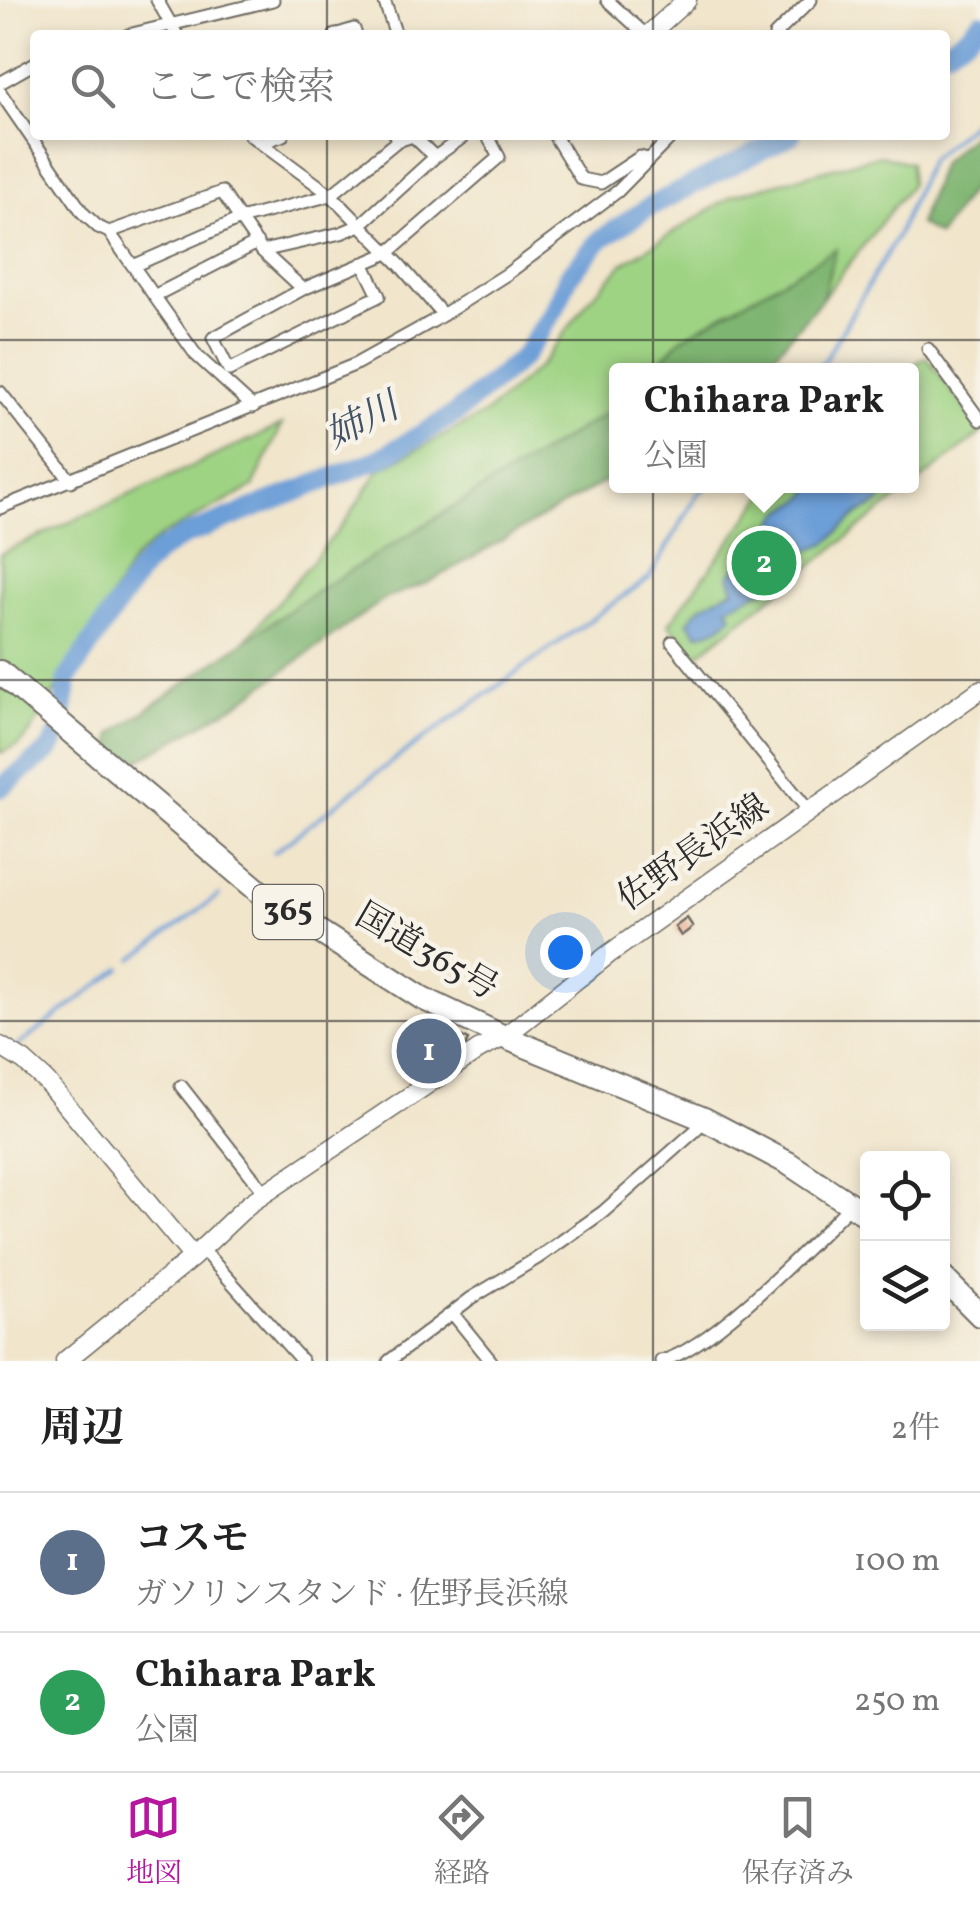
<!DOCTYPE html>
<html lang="ja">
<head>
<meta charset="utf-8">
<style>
  body { margin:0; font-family:Vollkorn,"Noto Serif JP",serif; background:#f2f2f2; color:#222 }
  .controls { position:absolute; right:30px; bottom:30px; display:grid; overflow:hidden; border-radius:10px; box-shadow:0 5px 15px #0003 }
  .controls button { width:90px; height:90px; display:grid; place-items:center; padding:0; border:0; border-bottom:2px solid #e0e0e0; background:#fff; color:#222; font:50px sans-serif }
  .you { position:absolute; left:565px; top:952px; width:35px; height:35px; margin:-25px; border:8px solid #fff; border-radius:50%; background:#1a73e8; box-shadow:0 0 0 15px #1a73e833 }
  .badge { display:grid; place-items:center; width:65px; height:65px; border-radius:50%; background:#b5179e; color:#fff; font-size:32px; font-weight:700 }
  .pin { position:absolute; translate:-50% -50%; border:5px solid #fff; box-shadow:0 2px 10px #0006 }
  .popup { position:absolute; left:609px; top:363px; width:310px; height:130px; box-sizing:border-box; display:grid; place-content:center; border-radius:10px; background:#fff; filter:drop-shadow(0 2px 8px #0005); font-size:32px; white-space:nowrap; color:#767676 }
  .popup b { font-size:38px; color:#222 }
  .popup::after { content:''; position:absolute; left:50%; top:100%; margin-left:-20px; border:20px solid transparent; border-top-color:#fff }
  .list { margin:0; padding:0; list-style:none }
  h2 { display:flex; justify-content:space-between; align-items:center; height:130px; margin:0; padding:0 40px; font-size:42px }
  h2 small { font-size:32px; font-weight:400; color:#767676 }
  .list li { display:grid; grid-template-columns:65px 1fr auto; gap:30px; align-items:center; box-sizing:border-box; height:140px; padding:0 40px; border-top:2px solid #e0e0e0 }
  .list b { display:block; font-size:38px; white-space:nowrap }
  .list p { margin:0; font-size:32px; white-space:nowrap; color:#767676 }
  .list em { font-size:32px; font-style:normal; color:#767676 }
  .icon { flex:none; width:55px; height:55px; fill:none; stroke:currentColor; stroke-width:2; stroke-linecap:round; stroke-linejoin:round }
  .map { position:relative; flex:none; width:980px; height:1361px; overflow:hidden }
  .search { position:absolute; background:#fff; box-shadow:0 5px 15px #0003; left:30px; right:30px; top:30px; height:110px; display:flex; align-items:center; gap:25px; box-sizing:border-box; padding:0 35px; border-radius:10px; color:#767676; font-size:38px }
  .sheet { height:410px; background:#fff }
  nav { display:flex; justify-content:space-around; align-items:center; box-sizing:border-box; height:140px; border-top:2px solid #e0e0e0; background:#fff; font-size:28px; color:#767676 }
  nav a { display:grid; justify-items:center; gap:5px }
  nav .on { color:#b5179e }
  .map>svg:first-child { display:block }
  .built { fill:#ecd7ba }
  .green { fill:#9fd384; stroke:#657f58; stroke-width:2.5 }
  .forest { fill:#7fb572; stroke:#55704e; stroke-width:2.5 }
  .water { fill:#6c9ed7; stroke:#4c6481; stroke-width:2.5 }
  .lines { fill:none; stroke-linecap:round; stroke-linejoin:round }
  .stream { stroke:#6c9ed7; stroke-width:4 }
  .river { stroke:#6c9ed7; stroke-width:20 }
  .building { fill:#e79477 }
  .street-casing { stroke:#706c63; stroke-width:15 }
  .secondary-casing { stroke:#706c63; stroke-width:21 }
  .highway-casing { stroke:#706c63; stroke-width:26 }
  .street { stroke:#fff; stroke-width:11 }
  .secondary { stroke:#fff; stroke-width:18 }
  .highway { stroke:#fff; stroke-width:22 }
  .grid { fill:none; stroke:#2b2b2b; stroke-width:2.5; stroke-opacity:0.55 }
  .labels { text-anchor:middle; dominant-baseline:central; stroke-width:9; stroke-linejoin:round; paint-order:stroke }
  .shield { fill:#f7f3e8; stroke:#686764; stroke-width:2.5 }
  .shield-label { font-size:32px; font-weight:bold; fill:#2b2b2b }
  .street-label { font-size:35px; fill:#2b2b2b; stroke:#f7f3e8 }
  .water-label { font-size:38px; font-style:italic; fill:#425367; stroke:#f7f3e8 }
</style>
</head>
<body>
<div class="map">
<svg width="980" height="1361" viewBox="0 0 980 1361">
  <rect width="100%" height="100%" fill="#f7f3e8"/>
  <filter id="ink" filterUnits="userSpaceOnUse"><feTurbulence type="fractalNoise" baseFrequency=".01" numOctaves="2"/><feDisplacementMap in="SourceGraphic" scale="20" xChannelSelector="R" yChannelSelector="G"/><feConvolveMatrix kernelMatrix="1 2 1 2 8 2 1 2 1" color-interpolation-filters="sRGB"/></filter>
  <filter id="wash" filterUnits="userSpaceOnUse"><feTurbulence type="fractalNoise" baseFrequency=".0048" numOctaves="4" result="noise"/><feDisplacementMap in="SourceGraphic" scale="40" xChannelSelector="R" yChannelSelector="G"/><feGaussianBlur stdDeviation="2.25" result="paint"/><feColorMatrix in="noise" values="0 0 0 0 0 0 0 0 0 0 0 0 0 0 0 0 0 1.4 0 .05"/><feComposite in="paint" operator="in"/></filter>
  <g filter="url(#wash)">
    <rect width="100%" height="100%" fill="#f1e5cb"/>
    <!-- built -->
    <path class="built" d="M448,1029L478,1044L407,1091L399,1079L419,1066L412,1054Z"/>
    <!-- green -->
    <path class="green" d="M880,155L910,163L911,184L822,299L835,250L682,338L652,370H616V407L311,595L243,643L346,521L379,470L486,413L541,365L589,300L624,263L734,195Z
      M926,357L980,427V434L696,656L669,624L771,486H912V370H905Z
      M282,425L253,487L161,536L134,559L30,733L18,745L0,753V554Z"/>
    <!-- forest -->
    <path class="forest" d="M980,127V176L938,236L919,224L941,163Z
      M836,249L822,299L761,370H652L682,338Z
      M616,407V475L429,582L386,598L239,703L141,759L123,764L111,751L112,734L311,595Z"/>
    <!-- water -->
    <path class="water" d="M813,486H886L887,492L877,505L859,513L827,543L811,549L785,570L777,583L732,605L728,608L732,616C722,627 713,631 698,634L688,621L700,607L734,589L729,576C737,564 750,562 760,552C771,542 770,527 778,516C789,502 804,506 813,486Z"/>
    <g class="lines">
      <!-- stream -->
      <path class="stream" d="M815,370L825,360L897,236L929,160L980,116
        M274,852L394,760L649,578L698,494L707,486
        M133,959L219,895
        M16,1047L121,968"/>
      <!-- river -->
      <path class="river" d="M945,50L968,35L980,22
        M0,788L50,750L60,732L68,678L142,568L161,550L184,536L379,459L455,414L523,357L555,309L569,275L601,239L649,207L791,135"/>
    </g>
    <g id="blocks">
      <!-- building -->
      <path class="building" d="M687,918L693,927L681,936L675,927Z
        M443,1033L450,1043L460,1036L468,1040L461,1054L445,1065L439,1054L449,1048L448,1045L418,1062L413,1054Z"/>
    </g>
  </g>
  <g filter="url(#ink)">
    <use href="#blocks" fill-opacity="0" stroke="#706c63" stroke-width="2.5"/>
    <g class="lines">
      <defs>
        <path id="street" d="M157,0L177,35
          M384,0L396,35
          M607,0L646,35
          M128,35L273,0
          M335,35L354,29L356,35
          M775,35L811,0
          M0,83L35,63
          M0,92L83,213L98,227L109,232
          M250,135L331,195L399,264L443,315
          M395,135L397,141L413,136L435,157L466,135
          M554,135L581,179L601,183L640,157L648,159
          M261,143L283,135
          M435,157L360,225L341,233L262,251L303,289L388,253L499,157L487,135
          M262,251L240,219L331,195L397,141
          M133,266L109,232L222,192L240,219L133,266L196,355L253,407
          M303,289L213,338L229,370L379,296L363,263
          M154,296L257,243
          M928,349L980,420
          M0,392L71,481
          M0,508L354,365L433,321L507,274L618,191L673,135
          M672,642L809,811
          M181,1086L265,1193
          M201,1248L302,1361
          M453,1314L491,1361
          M389,1361L470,1299L539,1257L603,1212L695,1131L704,1119
          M661,1361C709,1351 814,1241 852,1204"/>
        <path id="secondary" d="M648,35L687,0
          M0,1046L24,1061L46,1081L193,1257
          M65,1361L193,1257L249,1204L480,1049L504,1037L609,954L980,690"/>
        <path id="highway" d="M0,672L267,898L422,998L504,1037L704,1119L788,1163L868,1216
          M942,1277L980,1315"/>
      </defs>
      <!-- street casing -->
      <use href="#street" class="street-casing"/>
      <!-- secondary casing -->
      <use href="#secondary" class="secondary-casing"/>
      <!-- highway casing -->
      <use href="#highway" class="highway-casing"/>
      <!-- street -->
      <use href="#street" class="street"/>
      <!-- secondary -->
      <use href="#secondary" class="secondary"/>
      <!-- highway -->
      <use href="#highway" class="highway"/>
    </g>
  </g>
  <!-- grid -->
  <path class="grid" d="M327,0V35M653,0V35M327,135V1361M653,135V1361M0,340H980M0,680H980M0,1021H980"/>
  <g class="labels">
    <!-- shield labels -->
    <rect class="shield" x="253" y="885" width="70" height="54" rx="8"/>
    <g class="shield-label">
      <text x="288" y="912">365</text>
    </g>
    <!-- street labels -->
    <g class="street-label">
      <text transform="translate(694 854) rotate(-35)">佐野長浜線</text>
      <text transform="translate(426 953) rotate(30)">国道365号</text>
    </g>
    <!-- water labels -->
    <g class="water-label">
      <text transform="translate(363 423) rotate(-27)">姉川</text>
    </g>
  </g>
</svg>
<div class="controls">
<button><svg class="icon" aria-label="locate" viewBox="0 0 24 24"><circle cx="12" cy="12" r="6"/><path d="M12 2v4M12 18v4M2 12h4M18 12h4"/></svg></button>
<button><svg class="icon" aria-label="layers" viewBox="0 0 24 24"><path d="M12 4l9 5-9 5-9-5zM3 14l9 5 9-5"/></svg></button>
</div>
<div class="you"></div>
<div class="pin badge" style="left:429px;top:1051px;background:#5c6f8a">1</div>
<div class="pin badge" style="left:764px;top:563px;background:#2e9e5b">2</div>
<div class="popup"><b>Chihara Park</b>公園</div>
<div class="search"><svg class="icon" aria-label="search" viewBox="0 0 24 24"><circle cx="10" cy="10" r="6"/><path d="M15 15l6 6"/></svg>ここで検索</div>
</div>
<section class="sheet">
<h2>周辺<small>2件</small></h2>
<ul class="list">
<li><span class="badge" style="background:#5c6f8a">1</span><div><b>コスモ</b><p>ガソリンスタンド · 佐野長浜線</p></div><em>100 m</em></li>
<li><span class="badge" style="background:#2e9e5b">2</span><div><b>Chihara Park</b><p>公園</p></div><em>250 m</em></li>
</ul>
</section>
<nav>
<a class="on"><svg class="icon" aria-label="map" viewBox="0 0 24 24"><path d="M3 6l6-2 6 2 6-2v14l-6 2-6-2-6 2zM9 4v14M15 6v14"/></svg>地図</a>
<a><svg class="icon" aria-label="directions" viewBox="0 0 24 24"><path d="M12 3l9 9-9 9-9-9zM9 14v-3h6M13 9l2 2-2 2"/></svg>経路</a>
<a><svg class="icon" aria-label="saved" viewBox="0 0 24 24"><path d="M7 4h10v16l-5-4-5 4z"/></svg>保存済み</a>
</nav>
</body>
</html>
